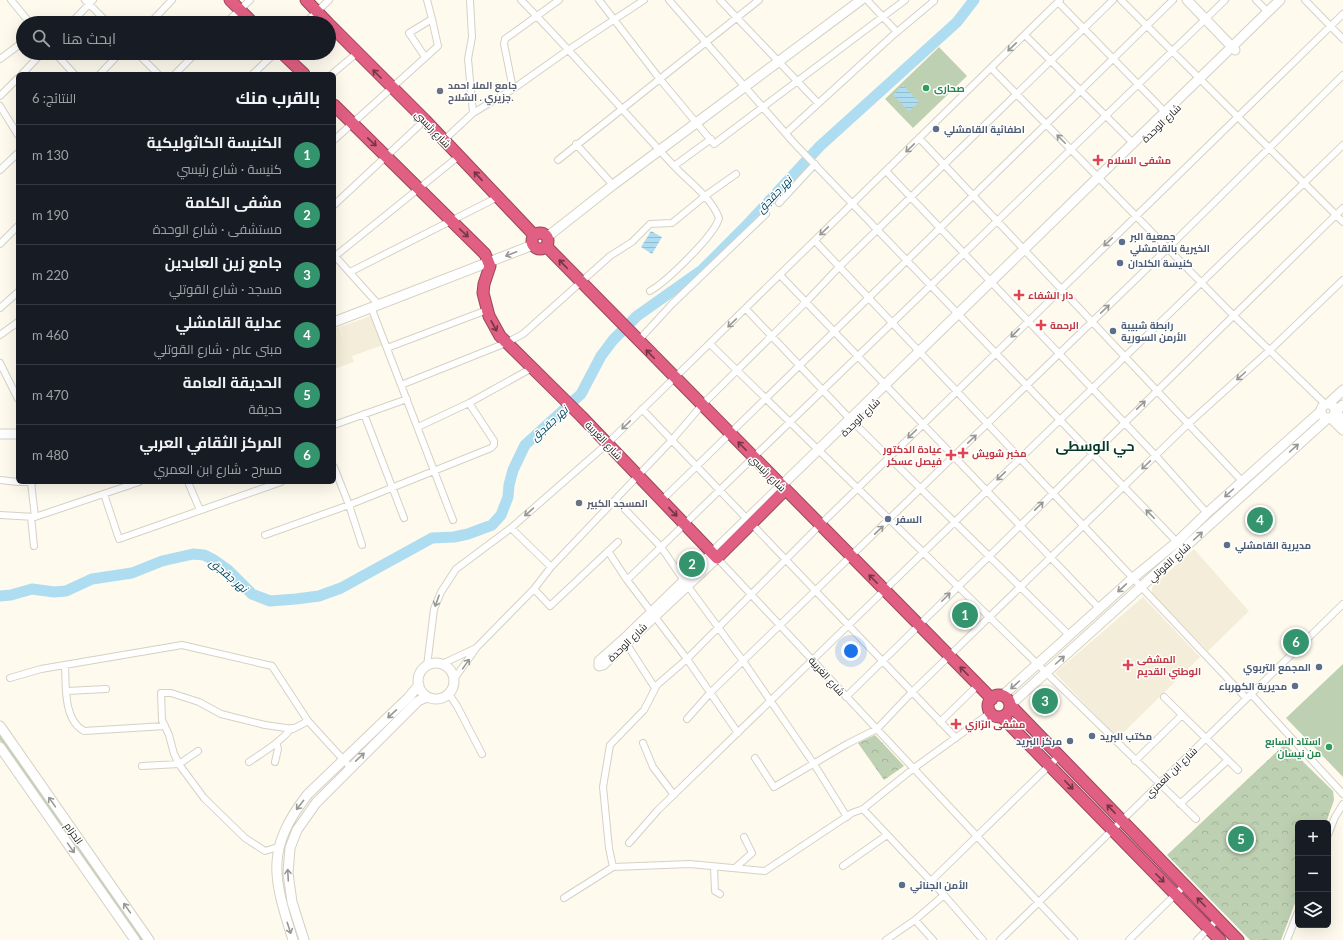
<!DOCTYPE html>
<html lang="ar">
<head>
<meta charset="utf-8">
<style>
  body { margin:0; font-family:Lato,Cairo,sans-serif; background:#20242c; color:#f1f3f6; direction:rtl }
  .controls { position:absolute; right:12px; bottom:12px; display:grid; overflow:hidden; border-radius:6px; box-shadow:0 4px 16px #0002 }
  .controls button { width:36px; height:36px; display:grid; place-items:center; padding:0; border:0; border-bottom:1px solid #363941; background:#171b24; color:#f1f3f6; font:20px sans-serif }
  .you { position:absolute; left:851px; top:651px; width:14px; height:14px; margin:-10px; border:3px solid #fff; border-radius:50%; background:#1a73e8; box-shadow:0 0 0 6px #1a73e833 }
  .badge { display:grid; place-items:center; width:26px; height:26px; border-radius:50%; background:#33946d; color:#fff; font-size:13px; font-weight:700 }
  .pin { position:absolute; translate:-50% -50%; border:2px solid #fff; box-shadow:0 1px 4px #0006 }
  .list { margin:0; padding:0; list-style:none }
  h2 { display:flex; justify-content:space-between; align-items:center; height:52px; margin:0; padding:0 16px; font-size:17px }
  h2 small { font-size:13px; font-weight:400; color:#9ea1a6 }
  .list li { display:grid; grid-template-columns:26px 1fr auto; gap:12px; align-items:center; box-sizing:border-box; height:60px; padding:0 16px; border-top:1px solid #363941 }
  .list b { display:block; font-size:15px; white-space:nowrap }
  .list p { margin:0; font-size:13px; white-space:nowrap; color:#9ea1a6 }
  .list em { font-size:13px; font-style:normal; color:#9ea1a6 }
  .icon { flex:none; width:22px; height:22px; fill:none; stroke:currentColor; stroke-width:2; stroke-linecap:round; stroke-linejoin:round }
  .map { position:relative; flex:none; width:1343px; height:940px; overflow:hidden; direction:ltr }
  .search { position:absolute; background:#171b24; box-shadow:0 4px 16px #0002; left:16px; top:16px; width:320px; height:44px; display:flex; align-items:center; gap:10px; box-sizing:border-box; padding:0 14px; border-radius:22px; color:#9ea1a6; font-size:15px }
  .panel { position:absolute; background:#171b24; box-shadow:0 4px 16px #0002; left:16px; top:72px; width:320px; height:412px; border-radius:6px; direction:rtl }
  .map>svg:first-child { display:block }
  .built { fill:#f4edd9 }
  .grass { fill:#bed0b2 }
  .park { fill:url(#park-crowns) }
  .water { fill:url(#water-rules) }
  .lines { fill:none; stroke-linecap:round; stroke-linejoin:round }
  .river { stroke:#aeddf1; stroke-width:11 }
  .street-casing { stroke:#d5d1c4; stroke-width:8 }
  .secondary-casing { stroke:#d5d1c4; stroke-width:11 }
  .highway-casing { stroke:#9a465b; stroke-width:13 }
  .street { stroke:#fff; stroke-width:6 }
  .secondary { stroke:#fff; stroke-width:9 }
  .highway { stroke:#e05f83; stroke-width:11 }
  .oneway { stroke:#979794 }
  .oneway2 { stroke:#723745 }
  .leisure-dot { fill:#2e9e5b; stroke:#fff; stroke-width:1.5 }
  .worship-dot { fill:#6b7280; stroke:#fff; stroke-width:1.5 }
  .service-dot { fill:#5c6f8a; stroke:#fff; stroke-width:1.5 }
  .health-dot { fill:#e0444e; stroke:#fff; stroke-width:1.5 }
  .labels { text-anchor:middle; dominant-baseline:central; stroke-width:3; stroke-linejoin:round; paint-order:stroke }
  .worship-label { font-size:10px; font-weight:bold; fill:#5b616d; stroke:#fff; text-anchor:start }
  .leisure-label { font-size:10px; font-weight:bold; fill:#27864d; stroke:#fff; text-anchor:start }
  .street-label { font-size:10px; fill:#181712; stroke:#fff }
  .service-label { font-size:10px; font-weight:bold; fill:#4e5e75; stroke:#fff; text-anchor:start }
  .health-label { font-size:10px; font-weight:bold; fill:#be3a42; stroke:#fff; text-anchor:start }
  .water-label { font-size:11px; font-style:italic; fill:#02465a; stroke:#fff }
  .district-label { font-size:14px; font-weight:bold; fill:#073826; stroke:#fff }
</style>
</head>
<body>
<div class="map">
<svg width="1343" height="940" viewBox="0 0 1343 940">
  <defs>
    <pattern id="park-crowns" width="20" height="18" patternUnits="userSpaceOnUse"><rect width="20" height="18" fill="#bed0b2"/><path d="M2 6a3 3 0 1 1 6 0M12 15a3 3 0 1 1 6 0" fill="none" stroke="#a3b298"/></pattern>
    <pattern id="water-rules" width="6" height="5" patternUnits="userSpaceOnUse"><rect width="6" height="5" fill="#aeddf1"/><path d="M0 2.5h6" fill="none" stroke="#95bdce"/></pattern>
  </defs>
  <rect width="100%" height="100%" fill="#fefaed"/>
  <!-- built -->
  <path class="built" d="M371,316L383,345L352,356L354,362L334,369V329L339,327L345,341L340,327Z
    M1194,549L1249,611L1208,651L1152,593V587Z
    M1143,597L1200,657L1118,738L1055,673Z"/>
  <!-- grass -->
  <path class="grass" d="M939,47L967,76L913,128L885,99Z
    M1343,664V777L1286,718Z
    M0,734L144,940H140L0,740Z"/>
  <!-- park -->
  <path class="park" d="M875,735L904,766L884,780L858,743Z
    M1285,744L1333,791L1334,800L1326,823H1298V895L1281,940H1250L1167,855Z"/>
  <!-- water -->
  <path class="water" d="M903,85L919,102L909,111L893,95Z
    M651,231L662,237L652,254L641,247Z"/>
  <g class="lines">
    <!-- river -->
    <path class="river" d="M0,596L11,595L32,589L54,592L66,591L92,579L132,573L162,561L193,554L204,555L214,560L228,570L252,594L270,601L296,599L319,596L341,588L432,538L454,537L468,534L492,525L501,515L508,497L509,485L513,470L525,445L581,394L601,356L613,340L637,316L702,270L746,226L820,146L957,22L974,0"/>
    <defs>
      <path id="street" d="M11,0L30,23
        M85,0L108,23
        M470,0L472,37L468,59L473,113
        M521,0C574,54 623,111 674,166C689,182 711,197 719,218C715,235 666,282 650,291
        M599,0L659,78L714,144L905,0
        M669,0L794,143L1177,542
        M720,0L818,103
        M867,0L897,32
        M1121,0L1343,222
        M1256,0L1268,12
        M1305,0L1343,39
        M1058,2L1165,112
        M71,23L93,0
        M150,23L172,0
        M226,23L250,0
        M305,23L329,0
        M1025,35L1133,143
        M55,53L74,74
        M137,53L158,74
        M425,57L409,33L432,19L427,0
        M0,59L23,42
        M991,68L1233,315L1322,401L1324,406
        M22,74L42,53
        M100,74L120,53
        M175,74L196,53
        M253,74L275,53
        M332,74L357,53
        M513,89L504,44L505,39L559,0
        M0,96L18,78
        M0,106L18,135
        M786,133L891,37L934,1L933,0
        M919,138L1242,481
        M334,140L438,46L432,19
        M444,140L473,113L513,89L568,50L644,0
        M576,144L613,185
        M558,160L759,0
        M674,166L711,139
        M0,170L18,153
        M886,171L1156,456L1207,513
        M779,203L815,164
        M334,205L425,120
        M815,241L1246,698
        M0,244L18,226
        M334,255L378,304
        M334,257L459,156
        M350,272L498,197
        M780,275L1100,609
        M371,307L453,520
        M0,308L18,292
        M746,309L850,419L1069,635
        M0,335L18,322
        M638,341L672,304L766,214
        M710,344L1196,819
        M387,348L487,310
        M0,363L18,399
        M401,385L506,343L523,334L610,256L632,242L650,224L672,223L705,196L736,174
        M642,409L956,738
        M364,414L404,518
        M334,425L407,399
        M418,427L469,403L532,368
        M334,467L349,505L362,545
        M0,480L18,482
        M22,482H33
        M31,482L35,517
        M188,482L200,510
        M104,494L119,539L281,482
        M616,500L661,547L687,585L743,661L814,764L847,817
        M662,500L1173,0
        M0,515L35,517L139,482
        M31,517L34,546
        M511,528L551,567
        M265,535L349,505L491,448L494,445V441L469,403
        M608,551L627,580L687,659L738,733
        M717,558L1074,940
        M627,580L1225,0
        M534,589L550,606L618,542
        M626,643L655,688
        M442,664L476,648
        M65,665C66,684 63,720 84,731L165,726
        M427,666L434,609L441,592L456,569L511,528L608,443L1060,0
        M10,678L41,669L182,645L272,666L308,721L350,767
        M454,679L477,647L534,589L551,567L672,440L701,406L806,302L839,267L1113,0
        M67,691L106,689
        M449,694L457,706L482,754
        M1251,694L1343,794
        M846,697L1343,208
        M1164,697L1238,770
        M687,719L710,693L1169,247L1343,75
        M940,722L978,685
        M643,743L653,767L674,795
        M755,758L774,787L847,744L877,729L912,692L1189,423L1270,350L1343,280
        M1135,761L1182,715
        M249,762C265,751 279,743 292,728
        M275,762L278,749L277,745
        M142,766L179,764L198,751
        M1180,804L1228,760
        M863,809L944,895L983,940
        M1328,835L1335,817L1343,804
        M629,843L658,810L1343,145
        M278,847L265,851L245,838L204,798L181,767L174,754L169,735L162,720L161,693H171L199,702L221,714L265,725L293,729L308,721
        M843,866L887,835
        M613,867L690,864L765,871L852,813L863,809L914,768L990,713
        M714,867L715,891L720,894
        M735,868L752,853L744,837
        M931,881L1059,756
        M564,898L613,867L609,848L603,787L610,745L644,710L657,685L687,659L820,525L1343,14
        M915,920L933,940
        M886,940L915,920L944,895
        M1000,940L1343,604
        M1129,940L1185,885
        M1197,940L1218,919
        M1287,940L1298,912"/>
      <path id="secondary" d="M1187,0L1235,50
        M547,237L613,185L861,0
        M334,322L533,245
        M1321 411a7 7 0 1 1 14 0a7 7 0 1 1-14 0Z
        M1328,404L1343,390
        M1343,405L1335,412L1343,420
        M1331,418L1343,430
        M0,434H18
        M717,558L603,665L599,666V661L624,639L1280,0
        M418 681a18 18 0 1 1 36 0a18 18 0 1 1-36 0Z
        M1002,696L1133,578L1177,542L1207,513L1321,411
        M1010,705L1328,418
        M0,726L149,940
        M0,747L135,940
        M293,940C273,877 265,849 308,794L408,698L419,685
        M304,940L292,902L288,873L290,848L297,830L316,803L418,701L427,697"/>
      <path id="highway" d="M230,0L253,23
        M306,0L328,23
        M329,24L425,120L534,235
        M282,53L304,74
        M334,105L485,254L490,266L484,284L483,293L489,316L500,336L581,416L717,558L785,490
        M532 241a8 8 0 1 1 16 0a8 8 0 1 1-16 0Z
        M546,246L992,699
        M988 706a11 11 0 1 1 22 0a11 11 0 1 1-22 0Z
        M1010,705L1238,940
        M1002,717L1220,940"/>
    </defs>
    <!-- street casing -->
    <use href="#street" class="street-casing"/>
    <!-- secondary casing -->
    <use href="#secondary" class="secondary-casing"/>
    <!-- highway casing -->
    <use href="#highway" class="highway-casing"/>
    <!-- street -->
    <use href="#street" class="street"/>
    <!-- secondary -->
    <use href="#secondary" class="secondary"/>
    <!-- highway -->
    <use href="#highway" class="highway"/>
  </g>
  <!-- one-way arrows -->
  <defs><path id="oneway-shaft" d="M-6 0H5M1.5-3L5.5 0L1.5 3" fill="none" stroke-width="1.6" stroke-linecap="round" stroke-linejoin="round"/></defs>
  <g class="oneway">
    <use href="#oneway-shaft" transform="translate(1012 47) rotate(136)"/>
    <use href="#oneway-shaft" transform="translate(1061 139) rotate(-135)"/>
    <use href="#oneway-shaft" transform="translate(910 148) rotate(136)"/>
    <use href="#oneway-shaft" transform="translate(824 231) rotate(136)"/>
    <use href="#oneway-shaft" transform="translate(1108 242) rotate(136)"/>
    <use href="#oneway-shaft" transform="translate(511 254) rotate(159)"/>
    <use href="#oneway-shaft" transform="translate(1105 309) rotate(-44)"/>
    <use href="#oneway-shaft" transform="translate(732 323) rotate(136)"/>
    <use href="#oneway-shaft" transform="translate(1015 333) rotate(135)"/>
    <use href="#oneway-shaft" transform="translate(1241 376) rotate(138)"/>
    <use href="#oneway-shaft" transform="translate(1141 405) rotate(-44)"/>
    <use href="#oneway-shaft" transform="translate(626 425) rotate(136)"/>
    <use href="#oneway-shaft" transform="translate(912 434) rotate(136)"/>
    <use href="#oneway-shaft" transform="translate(972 439) rotate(-44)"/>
    <use href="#oneway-shaft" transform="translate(1294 448) rotate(-42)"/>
    <use href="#oneway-shaft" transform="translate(1146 465) rotate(136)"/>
    <use href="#oneway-shaft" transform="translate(1001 476) rotate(136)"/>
    <use href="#oneway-shaft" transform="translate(1229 493) rotate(138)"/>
    <use href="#oneway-shaft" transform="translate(1039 506) rotate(-44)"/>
    <use href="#oneway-shaft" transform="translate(529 512) rotate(139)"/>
    <use href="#oneway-shaft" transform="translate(1150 514) rotate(-134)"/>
    <use href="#oneway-shaft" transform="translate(879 530) rotate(-44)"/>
    <use href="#oneway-shaft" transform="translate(1198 536) rotate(-42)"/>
    <use href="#oneway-shaft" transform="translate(1122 588) rotate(137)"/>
    <use href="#oneway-shaft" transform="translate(946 597) rotate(-45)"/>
    <use href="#oneway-shaft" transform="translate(437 601) rotate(110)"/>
    <use href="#oneway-shaft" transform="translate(1060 660) rotate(-42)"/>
    <use href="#oneway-shaft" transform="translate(466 664) rotate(-55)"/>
    <use href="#oneway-shaft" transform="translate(1015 685) rotate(138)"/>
    <use href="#oneway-shaft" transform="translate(392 714) rotate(137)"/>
    <use href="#oneway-shaft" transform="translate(360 757) rotate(-44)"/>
    <use href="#oneway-shaft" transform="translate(52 802) rotate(-125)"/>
    <use href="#oneway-shaft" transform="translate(300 805) rotate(128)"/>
    <use href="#oneway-shaft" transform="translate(71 848) rotate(55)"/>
    <use href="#oneway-shaft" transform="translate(288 875) rotate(-93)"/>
    <use href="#oneway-shaft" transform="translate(127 908) rotate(-125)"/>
    <use href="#oneway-shaft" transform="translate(289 928) rotate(72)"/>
  </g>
  <g class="oneway2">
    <use href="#oneway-shaft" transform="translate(377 74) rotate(-135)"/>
    <use href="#oneway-shaft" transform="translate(372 142) rotate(44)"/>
    <use href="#oneway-shaft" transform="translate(478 176) rotate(-133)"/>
    <use href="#oneway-shaft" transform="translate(464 233) rotate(43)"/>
    <use href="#oneway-shaft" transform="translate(563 264) rotate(-134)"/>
    <use href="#oneway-shaft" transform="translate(494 326) rotate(61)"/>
    <use href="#oneway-shaft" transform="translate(650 354) rotate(-134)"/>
    <use href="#oneway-shaft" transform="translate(742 446) rotate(-135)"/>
    <use href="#oneway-shaft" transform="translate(673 512) rotate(46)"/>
    <use href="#oneway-shaft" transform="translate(873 579) rotate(-135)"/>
    <use href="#oneway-shaft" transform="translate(964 671) rotate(-135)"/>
    <use href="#oneway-shaft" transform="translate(1069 785) rotate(46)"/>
    <use href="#oneway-shaft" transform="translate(1111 809) rotate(-134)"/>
    <use href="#oneway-shaft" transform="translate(1160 878) rotate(45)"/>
    <use href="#oneway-shaft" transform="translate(1201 902) rotate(-134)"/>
  </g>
  <!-- markers -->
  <g class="leisure-dot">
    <circle cx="926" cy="88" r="4"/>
    <circle cx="1329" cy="747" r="4"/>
  </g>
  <g class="worship-dot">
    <circle cx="440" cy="91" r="4"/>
    <circle cx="579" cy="503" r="4"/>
  </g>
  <g class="service-dot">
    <circle cx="936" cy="129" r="4"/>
    <circle cx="1122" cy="242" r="4"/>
    <circle cx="1120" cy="263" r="4"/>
    <circle cx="1113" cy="331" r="4"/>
    <circle cx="888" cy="519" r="4"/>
    <circle cx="1227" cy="545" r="4"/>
    <circle cx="1319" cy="667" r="4"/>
    <circle cx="1295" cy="686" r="4"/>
    <circle cx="1092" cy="736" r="4"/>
    <circle cx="1070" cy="741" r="4"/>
    <circle cx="902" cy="885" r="4"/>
  </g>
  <g class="health-dot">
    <path d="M1096 154h4v4h4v4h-4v4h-4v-4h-4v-4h4z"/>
    <path d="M1017 289h4v4h4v4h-4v4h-4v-4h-4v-4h4z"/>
    <path d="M1039 319h4v4h4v4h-4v4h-4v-4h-4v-4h4z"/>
    <path d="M961 447h4v4h4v4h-4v4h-4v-4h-4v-4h4z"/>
    <path d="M949 449h4v4h4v4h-4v4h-4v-4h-4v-4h4z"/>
    <path d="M1126 659h4v4h4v4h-4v4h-4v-4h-4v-4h4z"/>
    <path d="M954 718h4v4h4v4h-4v4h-4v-4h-4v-4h4z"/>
  </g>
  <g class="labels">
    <!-- worship labels -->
    <g class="worship-label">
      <text x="448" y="85">جامع الملا احمد<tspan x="448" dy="12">جزيري . الشلاح.</tspan></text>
      <text x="587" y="503">المسجد الكبير</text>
    </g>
    <!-- leisure labels -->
    <g class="leisure-label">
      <text x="934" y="88">صحارى</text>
      <text x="1321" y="741" text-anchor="end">استاد السابع<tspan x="1321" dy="12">من نيسان</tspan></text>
    </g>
    <!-- street labels -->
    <g class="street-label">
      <text transform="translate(1161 123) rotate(-44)">شارع الوحدة</text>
      <text transform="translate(433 129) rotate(46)">شارع رئيسي</text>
      <text transform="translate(860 417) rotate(-44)">شارع الوحدة</text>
      <text transform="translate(604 440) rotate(46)">شارع الغربية</text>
      <text transform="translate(768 473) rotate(45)">شارع رئيسي</text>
      <text transform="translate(1169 562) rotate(-42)">شارع القوتلي</text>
      <text transform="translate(627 642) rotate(-44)">شارع الوحدة</text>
      <text transform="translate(827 676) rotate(48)">شارع الغربية</text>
      <text transform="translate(1171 772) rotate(-44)">شارع ابن العمري</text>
      <text transform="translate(74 833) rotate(55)">الحزام</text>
    </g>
    <!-- service labels -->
    <g class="service-label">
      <text x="944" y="129">اطفائية القامشلي</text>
      <text x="1130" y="236">جمعية البر<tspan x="1130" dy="12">الخيرية بالقامشلي</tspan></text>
      <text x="1128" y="263">كنيسة الكلدان</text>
      <text x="1121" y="325">رابطة شبيبة<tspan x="1121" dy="12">اﻷرمن السورية</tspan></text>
      <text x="896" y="519">السفر</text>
      <text x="1235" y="545">مديرية القامشلي</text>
      <text x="1311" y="667" text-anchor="end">المجمع التربوي</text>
      <text x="1287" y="686" text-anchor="end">مديرية الكهرباء</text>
      <text x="1100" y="736">مكتب البريد</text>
      <text x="1062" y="741" text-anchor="end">مركز البريد</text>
      <text x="910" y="885">الأمن الجنائي</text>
    </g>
    <!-- health labels -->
    <g class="health-label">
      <text x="1107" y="160">مشفى السلام</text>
      <text x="1028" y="295">دار الشفاء</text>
      <text x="1050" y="325">الرحمة</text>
      <text x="942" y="449" text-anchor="end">عيادة الدكتور<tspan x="942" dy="12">فيصل عسكر</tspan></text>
      <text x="972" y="453">مخبر شويش</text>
      <text x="1137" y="659">المشفى<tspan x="1137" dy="12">الوطني القديم</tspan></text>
      <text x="965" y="724">مشفى الرّازي</text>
    </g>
    <!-- water labels -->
    <g class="water-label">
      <text transform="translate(774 194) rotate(-47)">نهر جقجق</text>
      <text transform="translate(549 423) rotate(-43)">نهر جقجق</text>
      <text transform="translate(229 575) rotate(40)">نهر جقجق</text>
    </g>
    <!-- district labels -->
    <g class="district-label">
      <text x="1095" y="445">حي الوسطى</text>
    </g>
  </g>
</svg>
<div class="controls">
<button>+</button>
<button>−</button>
<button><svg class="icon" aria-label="layers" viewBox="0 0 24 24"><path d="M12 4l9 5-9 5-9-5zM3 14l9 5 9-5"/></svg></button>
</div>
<div class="you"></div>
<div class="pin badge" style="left:965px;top:615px">1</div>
<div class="pin badge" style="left:692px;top:564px">2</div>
<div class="pin badge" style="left:1045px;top:701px">3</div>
<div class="pin badge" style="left:1260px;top:520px">4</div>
<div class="pin badge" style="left:1241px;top:839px">5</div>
<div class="pin badge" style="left:1296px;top:642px">6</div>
<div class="search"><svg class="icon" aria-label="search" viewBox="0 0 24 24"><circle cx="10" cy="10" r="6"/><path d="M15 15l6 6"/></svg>ابحث هنا</div>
<section class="panel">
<h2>بالقرب منك<small>النتائج: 6</small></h2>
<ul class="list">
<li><span class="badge">1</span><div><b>الكنيسة الكاثوليكية</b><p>كنيسة · شارع رئيسي</p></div><em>130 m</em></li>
<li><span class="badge">2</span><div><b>مشفى الكلمة</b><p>مستشفى · شارع الوحدة</p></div><em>190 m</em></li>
<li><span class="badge">3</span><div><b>جامع زين العابدين</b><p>مسجد · شارع القوتلي</p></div><em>220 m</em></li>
<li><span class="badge">4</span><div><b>عدلية القامشلي</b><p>مبنى عام · شارع القوتلي</p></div><em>460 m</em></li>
<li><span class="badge">5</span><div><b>الحديقة العامة</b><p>حديقة</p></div><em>470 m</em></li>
<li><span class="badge">6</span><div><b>المركز الثقافي العربي</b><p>مسرح · شارع ابن العمري</p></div><em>480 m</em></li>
</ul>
</section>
</div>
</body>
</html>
